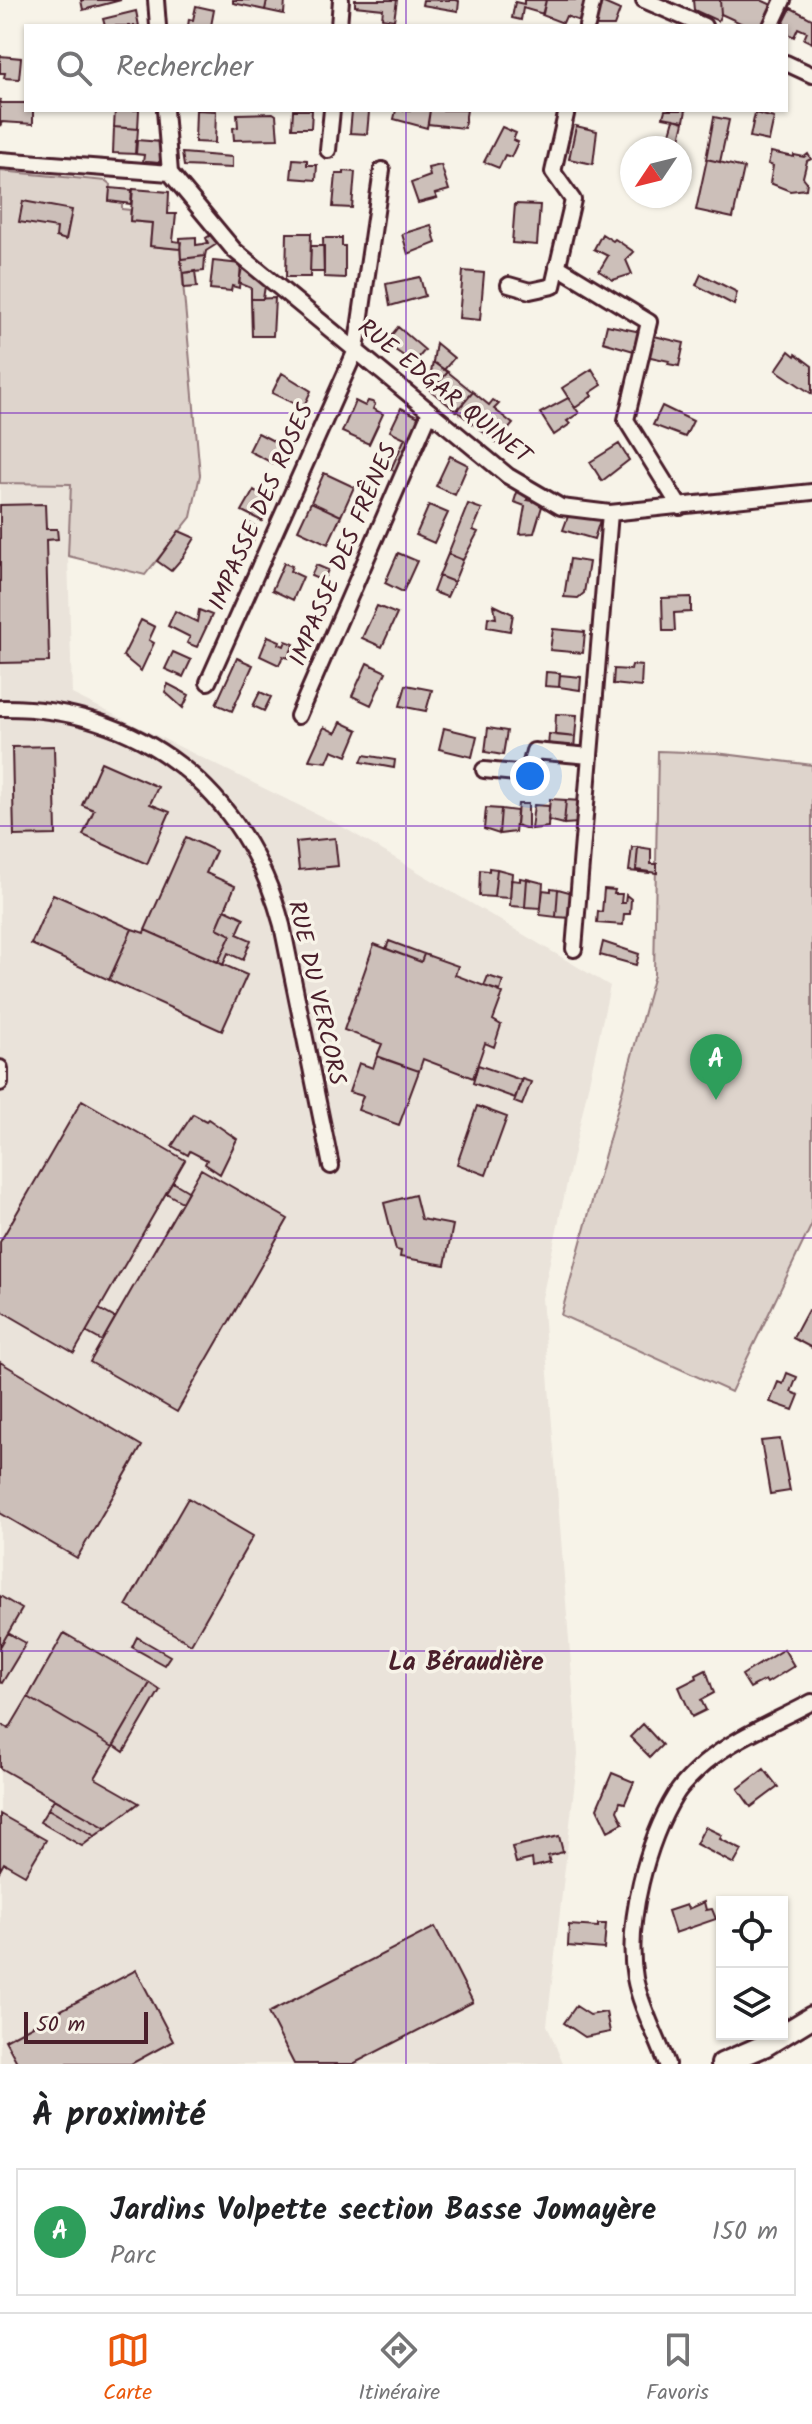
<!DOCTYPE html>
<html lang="fr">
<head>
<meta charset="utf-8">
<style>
  body { margin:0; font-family:Kalam,sans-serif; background:#f6f6f6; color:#202124 }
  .controls { position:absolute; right:24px; bottom:24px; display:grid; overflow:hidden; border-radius:0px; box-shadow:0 2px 6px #0004 }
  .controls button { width:72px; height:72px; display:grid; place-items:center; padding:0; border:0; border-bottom:2px solid #e0e0e0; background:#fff; color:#202124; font:40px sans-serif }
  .compass { position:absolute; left:620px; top:136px; width:72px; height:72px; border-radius:50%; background:#fff; box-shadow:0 2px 6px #0004; rotate:235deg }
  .scale { position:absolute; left:24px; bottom:20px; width:124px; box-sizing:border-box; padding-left:8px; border:4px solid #4a1f2b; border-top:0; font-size:22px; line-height:28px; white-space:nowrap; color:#4a1f2b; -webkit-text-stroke:6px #f7f3e8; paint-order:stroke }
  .you { position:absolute; left:530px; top:776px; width:28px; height:28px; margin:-20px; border:6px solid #fff; border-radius:50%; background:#1a73e8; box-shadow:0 0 0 12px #1a73e833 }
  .badge { display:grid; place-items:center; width:52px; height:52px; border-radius:50%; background:#ea580c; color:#fff; font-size:26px; font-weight:700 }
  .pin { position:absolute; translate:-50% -66px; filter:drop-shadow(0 2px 4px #0008) }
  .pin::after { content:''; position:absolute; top:42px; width:28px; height:24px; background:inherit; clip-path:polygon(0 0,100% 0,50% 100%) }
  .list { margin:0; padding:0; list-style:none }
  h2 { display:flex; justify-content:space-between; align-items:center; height:104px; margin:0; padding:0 32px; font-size:34px }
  h2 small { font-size:26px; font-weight:400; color:#757577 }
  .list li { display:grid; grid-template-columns:52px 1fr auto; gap:24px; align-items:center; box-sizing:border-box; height:128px; margin:0 16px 16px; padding:0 16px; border:2px solid #e0e0e0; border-radius:0px }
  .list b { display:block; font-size:30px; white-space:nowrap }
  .list p { margin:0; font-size:26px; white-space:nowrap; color:#757577 }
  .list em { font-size:26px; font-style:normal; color:#757577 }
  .icon { flex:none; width:44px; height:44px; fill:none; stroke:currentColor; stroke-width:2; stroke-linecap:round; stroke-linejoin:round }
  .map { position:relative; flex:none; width:812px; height:2064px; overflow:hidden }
  .search { position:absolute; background:#fff; box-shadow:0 2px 6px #0004; left:24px; right:24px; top:24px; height:88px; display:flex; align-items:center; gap:20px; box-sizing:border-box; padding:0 28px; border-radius:0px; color:#757577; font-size:30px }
  .sheet { height:248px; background:#fff }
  nav { display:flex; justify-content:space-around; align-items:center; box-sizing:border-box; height:112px; border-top:2px solid #e0e0e0; background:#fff; font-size:22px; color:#757577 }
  nav a { display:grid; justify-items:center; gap:4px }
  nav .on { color:#ea580c }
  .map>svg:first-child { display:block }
  .built { fill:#eae3da }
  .green { fill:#ded4cc; stroke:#947a7c; stroke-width:2 }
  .building { fill:#ccbfb9; stroke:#4a1f2b; stroke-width:2 }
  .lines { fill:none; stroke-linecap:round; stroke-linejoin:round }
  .street-casing { stroke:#4a1f2b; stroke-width:20 }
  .secondary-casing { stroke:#4a1f2b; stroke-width:26 }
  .street { stroke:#f7f3e8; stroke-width:14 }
  .secondary { stroke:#f7f3e8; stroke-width:20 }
  .grid { fill:none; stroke:#7b2cbf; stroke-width:2; stroke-opacity:0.55 }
  .labels { text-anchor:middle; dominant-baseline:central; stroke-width:7; stroke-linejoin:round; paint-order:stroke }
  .street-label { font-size:24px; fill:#4a1f2b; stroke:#f7f3e8 }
  .neighbourhood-label { font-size:26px; font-weight:bold; fill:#4a1f2b; stroke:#f7f3e8 }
</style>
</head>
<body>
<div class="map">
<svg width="812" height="2064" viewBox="0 0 812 2064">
  <rect width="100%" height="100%" fill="#f7f3e8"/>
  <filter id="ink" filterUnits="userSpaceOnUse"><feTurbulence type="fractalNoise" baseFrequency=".0125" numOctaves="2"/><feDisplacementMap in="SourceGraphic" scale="16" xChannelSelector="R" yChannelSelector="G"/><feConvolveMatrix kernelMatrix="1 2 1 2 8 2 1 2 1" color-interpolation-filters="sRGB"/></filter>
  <g filter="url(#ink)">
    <!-- built -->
    <path class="built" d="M0,483L71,484L68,556L72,694L341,826L610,986L542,1298L578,1754L547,2025L563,2064H0Z"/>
    <!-- green -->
    <path class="green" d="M0,171L106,181L111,185L109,201L122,203V209L130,210V221L152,223L150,246L180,249L200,475L191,517L145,575L68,556L71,484L0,483Z
      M658,751L716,753L812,765V1224L731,1392L561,1315L654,975Z"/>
    <!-- building -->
    <path class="building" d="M81,0H121L83,10Z
      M233,0H267L265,10L233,3Z
      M267,0H285L284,14L265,10Z
      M355,0H397L394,20L382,18L383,9L355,6Z
      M423,0H456L459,1L458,11L422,5Z
      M524,0H546L543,14L523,8L521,20L512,18L515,2L524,4Z
      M546,0H587L582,22L566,16L563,23L542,15Z
      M597,0L620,10L614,26H589Z
      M693,0H720L721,14L718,21L694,10Z
      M720,0H761L772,5L763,26H747L721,14Z
      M196,6L214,10L211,26H188L189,19L193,20Z
      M791,8L812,19V43L804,39L807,32L798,28L794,37L786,33V26H782Z
      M136,11L139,26H105L103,19Z
      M0,56L21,58L19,79L4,78L5,73H0Z
      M0,99L1,103H26V110H33V124L2,122L0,126Z
      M115,110H139L138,129L114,127Z
      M196,110L216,111L215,143L195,142Z
      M293,110H312L311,128H292Z
      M396,110H430L427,128L394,119Z
      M430,110H467L464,128L428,124Z
      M665,110H686L684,121L663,117Z
      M352,111L369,112L367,134L350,133Z
      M273,113L276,115L278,139L234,140L233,128L238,127L237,114Z
      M755,113L774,118L769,141L750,137Z
      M714,117L729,120L720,162L706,159Z
      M674,119L684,122L678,148H666Z
      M576,126L597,131L593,164L569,159Z
      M114,127L138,129L136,154L113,153Z
      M502,127L516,133L513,140L518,142L511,157L505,155L499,168L484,162Z
      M136,140L162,142L163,158L158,163L143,162L144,155L135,154Z
      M771,152L794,157V155L804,157L808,154L811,159L807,161L803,177L807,182L806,189L790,191L770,183L773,166L768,164Z
      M182,153L232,157V168L184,166Z
      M293,159L307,160V165H317L316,180L291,178Z
      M707,159L744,168L733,218L696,210Z
      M441,165L449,190L435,194L437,198L418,203L411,183L430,176L428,168Z
      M344,171L355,172L352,208L333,207L336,174H344Z
      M110,188L132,190L131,204L109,201Z
      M133,189L169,192L168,214H176L173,241L181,242L180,249L150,246L152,223L130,221Z
      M23,201L72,210L66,240L56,237L57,228L19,222Z
      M515,204L540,205L537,245L512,243Z
      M431,225L436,243L408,254L402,234Z
      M214,233L220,242L206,251L205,256L181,259L180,238L196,237V245L203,244L208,243L206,238Z
      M287,233H311L310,277H286Z
      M602,234L613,241L615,239L634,252L626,260L632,274L613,280L599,271L608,256L594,249Z
      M323,238H342V246H345V278L324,277Z
      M311,246H324V272H310Z
      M205,256L204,271L183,273L181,259Z
      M213,261L241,264L239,288L232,286L231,291L210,289Z
      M243,262L265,286L263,299H251V288L239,283Z
      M195,271L197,287L184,288L183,273Z
      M463,271L484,273L480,320L459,318Z
      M701,274L737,292L734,305L696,285Z
      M420,277L425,296L390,306L386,284Z
      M275,298L273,336H252L251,299Z
      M607,325L641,332L637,352L603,342Z
      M398,327L425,350L414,363L385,343Z
      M650,335L684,343L679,366L668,364L669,361L646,356Z
      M436,343L454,358L444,370L433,362Z
      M789,351L795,356L796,354L812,366V394L776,370Z
      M433,362L448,372L431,391L428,388Z
      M592,369L602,385L590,393L592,396L575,408L562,388Z
      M448,372L473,392L456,411L431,391Z
      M282,373L311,391L303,408L272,393Z
      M473,392L489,405L493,400L499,404L494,409L513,424L497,443L457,411Z
      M568,398L579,413L567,421L570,424L554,435L540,413Z
      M355,401L365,406L368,401L372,402L375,404L373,409L383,414L369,444L342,432Z
      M662,406L693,421L685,437L653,425Z
      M401,408L421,418L396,472L391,469L405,438L390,431Z
      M258,433L287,448L278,466L249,451Z
      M619,444L629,460L602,481L590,462Z
      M450,456L468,465L455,495L436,486Z
      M324,473L354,487L341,516L311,502Z
      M518,489L528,493L527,500L543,503L534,533L520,534L525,506L514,502Z
      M254,490L270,501L262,521L242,511Z
      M311,502L341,516L328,544L298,530Z
      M45,504L46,529H57L58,539L46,540L49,662L0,663V505Z
      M468,504L482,509L473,530L478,532L463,560L448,554Z
      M429,505L448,513L434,543L416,535Z
      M570,511L600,520L594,539L563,530Z
      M247,522L258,528L251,545L239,539Z
      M179,531L195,538L184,556L171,571L157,561Z
      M398,553L417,561L403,592L385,583Z
      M448,554L463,560L454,582L439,576Z
      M570,559L589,562L584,593L578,598L564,597Z
      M284,563L292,566L290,571L303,577L293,600L272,590Z
      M316,565L328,570L323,581L311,576Z
      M439,576L454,582L447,597L433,592Z
      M691,597V612L674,613L675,631H663L662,598Z
      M494,605L513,614L510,631L487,627L488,617L496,618Z
      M377,606L397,614L382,647L362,638Z
      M199,610L212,615L197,647L187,643L190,637L168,626L175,611L197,622Z
      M141,620L155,627L149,640L154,643L141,671L123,656Z
      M553,629L585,632L583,653L550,650Z
      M268,636L280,641L279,644L284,646L286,641L294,644L288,658L283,656L279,665L260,656Z
      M173,652L191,660L183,677L165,669Z
      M237,658L253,665L232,711L216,704Z
      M367,663L386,672L371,705L352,696Z
      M632,665L642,666L641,687L613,684L614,669L631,670Z
      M546,672L560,673L559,687L545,686Z
      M560,675L581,677L580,690L559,687Z
      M168,684L189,695L183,708L165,692Z
      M406,685L432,690L426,711L400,706Z
      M260,692L271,697L264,711L253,706Z
      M556,714L577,715L575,737L555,735Z
      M341,722L358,730L347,756L332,750L327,762L309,760L324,727L336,733Z
      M444,728L477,736L472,757L439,749Z
      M488,728L507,731L503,755L485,752Z
      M549,734L575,737L574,750L548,748Z
      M54,746L56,835L14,836L12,747Z
      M364,755L395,760L394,768L361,762Z
      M101,762L158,787L150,804L170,812L147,864L83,835L94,810L82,805Z
      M550,799L566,800L564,824L548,820Z
      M566,800L581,801L579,823L564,824Z
      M518,804H528V829L516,825Z
      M534,805L549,806L548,827L531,829Z
      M486,808L501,809L499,834L484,829Z
      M501,809L517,811L515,832L499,834Z
      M186,837L216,851L206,873L235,886L217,928L231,935L218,962L145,930Z
      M335,838L338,866L299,870L296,842Z
      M632,847H638L636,870L650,873L629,871Z
      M638,847L651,849V864H657V873L636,870Z
      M489,868L497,869L494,897L479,896L480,870L489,871Z
      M497,869L512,873L510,898L494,897Z
      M520,878L527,879L525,907L510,906L511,880L520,881Z
      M527,879L543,883L541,908L525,907Z
      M551,888L558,889L556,917L540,915L543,890L551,891Z
      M558,889L573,893L571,918L556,917Z
      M604,889L615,890L614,894H622L621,903H625L626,895L631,899L630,914H624L623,925L597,923L598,911L602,912Z
      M53,894L132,929L109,980L31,944Z
      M225,909L244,918L237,934L251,940L243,960L228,953L223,965L218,962L231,935L217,928Z
      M132,929L144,933L145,930L247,975L222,1031L109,980Z
      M389,941L424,954L421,962L386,949Z
      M603,942L639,954L636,965L600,955Z
      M374,944L421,962L424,954L458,966L455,975L503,993L493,1020L501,1025L494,1047L485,1043L473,1078L423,1059L419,1071L384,1059L377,1056L382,1044L344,1030Z
      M488,976L503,981L500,991L484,986Z
      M377,1056L419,1071L399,1125L358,1110L363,1096L349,1092L359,1063L373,1068Z
      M478,1065L521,1080L515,1098L473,1083Z
      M522,1079L531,1082L522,1105L514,1102Z
      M82,1100L185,1160L74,1353L0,1310V1242Z
      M477,1106L507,1117L486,1175L457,1164Z
      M193,1114L206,1121L208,1119L237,1139L220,1174L205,1164L207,1160L190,1151L188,1155L172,1146Z
      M201,1169L288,1219L177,1412L90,1362Z
      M173,1182L188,1191L182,1202L166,1193Z
      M415,1195L421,1219L453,1225L445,1265L400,1257L401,1251L396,1250L384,1203Z
      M99,1309L115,1318L102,1341L86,1332Z
      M808,1310L812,1312V1348L793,1338Z
      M0,1362L142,1446L77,1558L0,1513Z
      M787,1373L797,1377L791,1392L799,1395L793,1410L770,1402L778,1382L783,1384Z
      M780,1439L790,1491L770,1494L761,1441Z
      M188,1498L253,1536L191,1644L126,1606Z
      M0,1596L22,1609L0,1647Z
      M8,1633L26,1643L2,1683L0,1682V1647Z
      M64,1633L150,1683L113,1747L28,1697Z
      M137,1637L170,1656L164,1665L132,1647Z
      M784,1649L794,1666L767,1683L765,1680L750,1688L742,1675Z
      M706,1670L714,1693L701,1700L706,1710L692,1717L679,1687L697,1678L696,1675Z
      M150,1683L160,1690L124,1752L114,1745Z
      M28,1697L113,1747L95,1778L139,1803L106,1828L0,1768V1724L9,1729Z
      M643,1724L662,1745L650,1757L630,1737Z
      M764,1769L778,1787L751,1807L738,1789Z
      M612,1773L634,1782L625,1803L620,1802L617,1811L623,1823L608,1831L597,1808Z
      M54,1799L106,1828L95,1836L48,1809Z
      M48,1809L95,1836L82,1846L40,1822Z
      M0,1814L46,1840L25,1875L4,1863L0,1870Z
      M705,1827L722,1835L720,1839L742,1850L734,1864L696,1844Z
      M559,1836L563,1852L548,1856L550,1863L533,1867L532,1859L516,1863L512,1847Z
      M704,1902L706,1910L712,1909L716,1919L675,1933L668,1911L686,1905L688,1909Z
      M598,1924H606L604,1949L568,1946L569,1925L598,1927Z
      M435,1927L473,2002L353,2064H294L268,2013Z
      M136,1970L173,2041L131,2064H18L5,2040Z
      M576,2006L590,2015L606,2012L610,2032L585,2037L564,2023Z"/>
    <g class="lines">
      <defs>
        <path id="street" d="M156,0L158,26
          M644,0L704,26
          M339,26L341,0
          M587,26L593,0
          M771,26L783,0
          M786,63L812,75
          M165,110L170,173L234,250L508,476L561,507L610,513L812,492
          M328,150L332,110
          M0,160L170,173
          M557,266L649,322L626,420L680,507
          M509,285L530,291L553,286L573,200L553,172L567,110
          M208,682L356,350L382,170
          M0,708C140,706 246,790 282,925L331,1166
          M298,716L430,412
          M484,770L528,774L534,751L590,756
          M574,949L610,513
          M0,1068V1083
          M667,2064C657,2037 640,2005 635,1978C625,1923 647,1841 676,1794C683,1783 695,1772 705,1763C736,1737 777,1721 812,1702"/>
        <path id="secondary" d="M722,2064L766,2045L812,2017"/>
      </defs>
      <!-- street casing -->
      <use href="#street" class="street-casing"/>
      <!-- secondary casing -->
      <use href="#secondary" class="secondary-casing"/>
      <!-- street -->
      <use href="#street" class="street"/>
      <!-- secondary -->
      <use href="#secondary" class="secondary"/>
    </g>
  </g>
  <!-- grid -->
  <path class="grid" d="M406,0V26M406,110V2064M0,413H812M0,826H812M0,1238H812M0,1651H812"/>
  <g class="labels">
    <!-- street labels -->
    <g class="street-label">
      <text transform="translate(444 392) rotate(39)">RUE EDGAR QUINET</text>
      <text transform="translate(262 507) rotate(-66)">IMPASSE DES ROSES</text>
      <text transform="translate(344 555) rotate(-67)">IMPASSE DES FRÊNES</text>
      <text transform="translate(316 993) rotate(77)">RUE DU VERCORS</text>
    </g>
    <!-- neighbourhood labels -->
    <g class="neighbourhood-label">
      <text x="466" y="1663">La Béraudière</text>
    </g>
  </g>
</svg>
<div class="controls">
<button><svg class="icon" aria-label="locate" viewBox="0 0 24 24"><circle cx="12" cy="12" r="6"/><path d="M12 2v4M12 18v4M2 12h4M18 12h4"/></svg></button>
<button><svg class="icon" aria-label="layers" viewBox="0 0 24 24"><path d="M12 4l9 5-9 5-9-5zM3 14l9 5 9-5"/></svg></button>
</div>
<svg class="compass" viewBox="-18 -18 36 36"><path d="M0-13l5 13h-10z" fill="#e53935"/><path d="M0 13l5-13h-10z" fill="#757577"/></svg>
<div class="scale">50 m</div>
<div class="you"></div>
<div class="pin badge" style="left:716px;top:1100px;background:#2e9e5b">A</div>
<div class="search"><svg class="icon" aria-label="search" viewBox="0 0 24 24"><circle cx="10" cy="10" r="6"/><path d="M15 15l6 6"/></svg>Rechercher</div>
</div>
<section class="sheet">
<h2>À proximité<small></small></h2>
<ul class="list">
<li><span class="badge" style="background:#2e9e5b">A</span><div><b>Jardins Volpette section Basse Jomayère</b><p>Parc</p></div><em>150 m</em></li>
</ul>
</section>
<nav>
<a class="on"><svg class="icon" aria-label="map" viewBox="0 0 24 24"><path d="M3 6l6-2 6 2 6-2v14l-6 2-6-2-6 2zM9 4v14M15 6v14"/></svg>Carte</a>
<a><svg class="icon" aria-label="directions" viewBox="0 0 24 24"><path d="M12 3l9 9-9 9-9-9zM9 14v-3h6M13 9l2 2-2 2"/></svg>Itinéraire</a>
<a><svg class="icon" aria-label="saved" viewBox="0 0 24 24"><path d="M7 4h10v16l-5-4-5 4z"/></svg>Favoris</a>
</nav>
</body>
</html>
